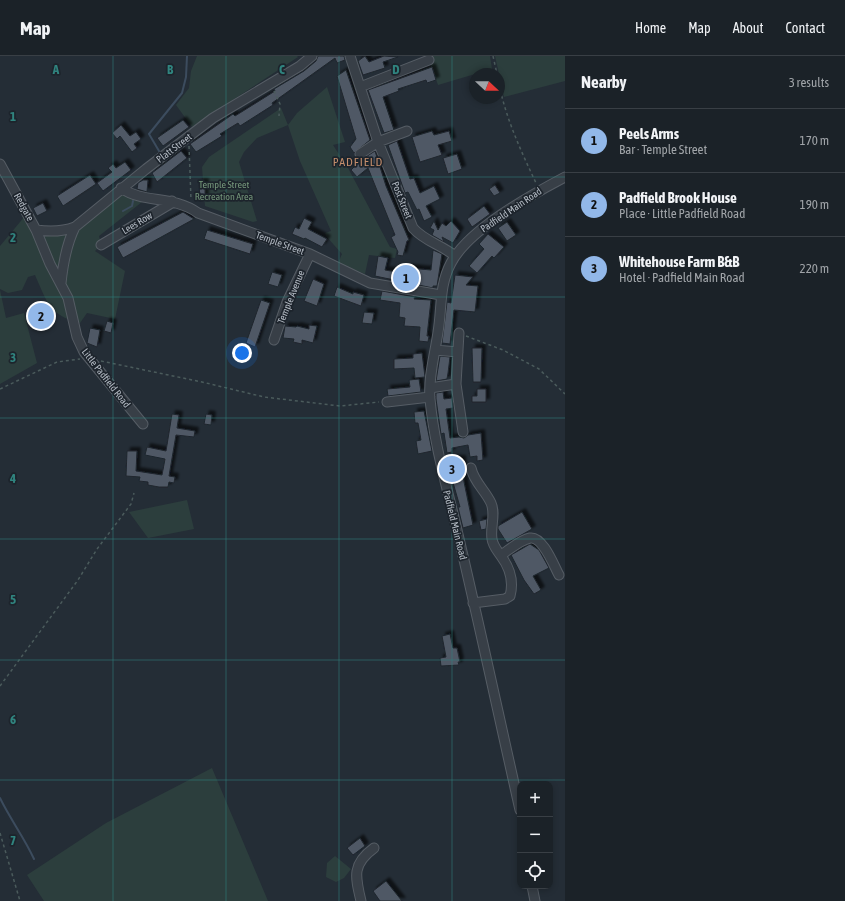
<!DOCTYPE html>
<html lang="en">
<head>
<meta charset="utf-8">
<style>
  body { margin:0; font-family:"Asap Condensed",sans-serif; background:#242a30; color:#f1f3f6 }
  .controls { position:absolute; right:12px; bottom:12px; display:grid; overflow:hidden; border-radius:8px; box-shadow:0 2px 6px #0003 }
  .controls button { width:36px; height:36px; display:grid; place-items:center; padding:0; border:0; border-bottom:1px solid #393f45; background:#1b2228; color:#f1f3f6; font:20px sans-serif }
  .compass { position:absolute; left:469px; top:12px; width:36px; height:36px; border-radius:50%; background:#1b2228; box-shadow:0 2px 6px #0003; rotate:112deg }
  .you { position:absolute; left:242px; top:297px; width:14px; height:14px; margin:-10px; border:3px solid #fff; border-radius:50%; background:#1a73e8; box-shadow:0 0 0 6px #1a73e833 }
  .badge { display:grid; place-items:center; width:26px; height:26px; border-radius:50%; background:#92b8e9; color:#111; font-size:13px; font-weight:700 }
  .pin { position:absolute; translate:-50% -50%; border:2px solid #fff; box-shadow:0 1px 4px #0006 }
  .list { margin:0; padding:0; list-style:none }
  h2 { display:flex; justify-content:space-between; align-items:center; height:52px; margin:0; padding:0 16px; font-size:17px }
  h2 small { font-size:13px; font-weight:400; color:#a0a4a8 }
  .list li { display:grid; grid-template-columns:26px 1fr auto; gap:12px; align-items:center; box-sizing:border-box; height:64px; padding:0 16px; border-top:1px solid #393f45 }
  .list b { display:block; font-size:15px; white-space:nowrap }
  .list p { margin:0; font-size:13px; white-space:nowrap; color:#a0a4a8 }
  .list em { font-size:13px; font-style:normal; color:#a0a4a8 }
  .icon { flex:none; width:22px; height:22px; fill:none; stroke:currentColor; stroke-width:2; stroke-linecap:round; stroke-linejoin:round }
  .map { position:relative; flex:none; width:565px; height:845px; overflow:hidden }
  header { display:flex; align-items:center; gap:24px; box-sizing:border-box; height:56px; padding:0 20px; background:#1b2228; border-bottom:1px solid #393f45 }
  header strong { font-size:19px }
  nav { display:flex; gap:22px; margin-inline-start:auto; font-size:14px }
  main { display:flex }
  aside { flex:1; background:#1b2228 }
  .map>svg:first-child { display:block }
  .green { fill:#2c3e3d }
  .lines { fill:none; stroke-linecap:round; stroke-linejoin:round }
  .stream { stroke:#3c4c5e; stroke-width:2 }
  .building { fill:#505965; stroke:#1f262e; filter:url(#shadow) }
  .minor-casing { stroke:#565d65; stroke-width:11 }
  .path { stroke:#4b5b5c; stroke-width:1.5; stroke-dasharray:3 3; stroke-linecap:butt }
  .minor { stroke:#383f47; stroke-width:9 }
  .grid { fill:none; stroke:#30847f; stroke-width:1; stroke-opacity:0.55 }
  .labels { text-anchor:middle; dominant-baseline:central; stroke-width:3.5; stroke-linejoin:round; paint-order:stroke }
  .street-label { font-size:10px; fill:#b3bac3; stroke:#1d242c }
  .park-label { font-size:10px; fill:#74967a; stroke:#1d242c }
  .quarter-label { font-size:12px; letter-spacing:1px; fill:#c58e6c; stroke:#1d242c }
  .grid-label { font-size:13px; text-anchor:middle; font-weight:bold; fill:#30847f; stroke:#1d242c; stroke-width:3.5; stroke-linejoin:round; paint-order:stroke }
</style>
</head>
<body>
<header>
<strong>Map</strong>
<nav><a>Home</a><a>Map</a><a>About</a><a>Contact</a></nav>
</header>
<main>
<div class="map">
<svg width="565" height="845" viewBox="0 0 565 845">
  <defs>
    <filter id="shadow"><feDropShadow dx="3.5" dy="-3.5" stdDeviation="1" flood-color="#0009"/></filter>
  </defs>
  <rect width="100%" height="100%" fill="#242d36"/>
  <!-- green -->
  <path class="green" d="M197,0H297L298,1L192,71L176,49L189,32L191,15Z
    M428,0H490L492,13L438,29Z
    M495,0H565V25L504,41Z
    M327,31L345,86L333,89L348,112L390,191L397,193L395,202L369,199L365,218L338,207L342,198L326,180L325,177L331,175L300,105L288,69L257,82L244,96L239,106L257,165L253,166L205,150L202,111L209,101L281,52L288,69L297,57Z
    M121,135L147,142L99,180L101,189L95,195L125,215L115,263L87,257L80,267C49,259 47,246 35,219L28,221L22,234L8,237L0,233V190L25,160L32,176L65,178Z
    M0,234L6,262L24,257L37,307L0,328Z
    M187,444L194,473L148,482L129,456Z
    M212,712L268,845H44L27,819L106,767Z
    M335,800L351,813L344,822L336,826L326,821L327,807Z"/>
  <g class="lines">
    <!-- stream -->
    <path class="stream" d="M159,95L149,78L182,37L186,21L187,0
      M123,155L132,150L133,145
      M0,742C10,763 24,781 34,803"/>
  </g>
  <!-- building -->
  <path class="building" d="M318,0H344L345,4L337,7L335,2L272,47L273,49L240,70L238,67L220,78L222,80L196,96L190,88L233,58L235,60L275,35L274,33L304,15L316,5Z
    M365,0L369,6L384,0L398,1L383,6L385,12L363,19L358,5Z
    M432,11L436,24L427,27L426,24L398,33L399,35L383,41L394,74L384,77L368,34Z
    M346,14L370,84L354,97L350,91L356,83L337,20Z
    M183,64L189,71L163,90L157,82Z
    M121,69L130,80L136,76L141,83L134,88L137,92L132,96L120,80L117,83L112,77Z
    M432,75L434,79L449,75L452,85L438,89L442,99L420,106L412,81Z
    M397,85L410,123L414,122L420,137L434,130L440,143L426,150L432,161L424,165L419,153L417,154L408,136L405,137L388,89Z
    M181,95L187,102L157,126L152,117Z
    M375,95L386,130L409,184L407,185L403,200L397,199L398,196L391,181L395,179L368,112L357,121L351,114L361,104Z
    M457,98L462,113L448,118L443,102Z
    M125,106L131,114L103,135L97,127L112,116L108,112L113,108L116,112Z
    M90,119L96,128L63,150L57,140Z
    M143,124H148L147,136L137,133L138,127Z
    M199,126H205V144L200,145Z
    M495,129L500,137L494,140L489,133Z
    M43,147L47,155L37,160L33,152Z
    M484,150L490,158L472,171L467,163Z
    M183,156L194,163L123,202L117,191Z
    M304,162L312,166L308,173L327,183L322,191L305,182L304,183L292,178L295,171L299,173Z
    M434,165L438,174L442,167L446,170L451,165L460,175L453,187L442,181L444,186L432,179L434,174L430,172Z
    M507,166L516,179L507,185L498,172Z
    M207,174L253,188L250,198L204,183Z
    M488,178L504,191L494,202L492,200L477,217L469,210L484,193L479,188Z
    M433,194L442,198L437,230H433V232L375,220L378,200L388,202L385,214L408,218L409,212L431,214Z
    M272,216L282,219L278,231L268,228Z
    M455,219L473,221L466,229L478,230L475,256L454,254L450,288L442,287L447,246L451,247Z
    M313,223L324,228L317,250L304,245Z
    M337,231L353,238V236L364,239L361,250L334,240Z
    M382,235L415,241L414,243L431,244L427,280H429L428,286L419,285L420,271L404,270L405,262L399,261L400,247L380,244Z
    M261,244L270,247L255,291L246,287Z
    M47,252L49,264L36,267L33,255Z
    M364,256L374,257L372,268L362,267Z
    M107,265L113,267L111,277L104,275Z
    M309,269L317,270L313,287L302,284V288L293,286L294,283L283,282L285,270L296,271L297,270L309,273Z
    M90,272L100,274L97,291L87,287Z
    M472,292H482L481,326H473Z
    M422,297L425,321L415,322L414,312L394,313V303L413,302V298Z
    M440,300L450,301L448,317L447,323L436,325Z
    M419,323L421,336L388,340L387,333L410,331L409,324Z
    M477,333H486V346H472V340H477Z
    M443,336L444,343L452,342L453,352L446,353L450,382L459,381L464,382L468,379L481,377L483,404L477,405V400L470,401L468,389L452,392V396L447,397L444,377L441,378L436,343V337Z
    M424,355L432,395L418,398L416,385L421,384L418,367H415L414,356Z
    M172,358L179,359L177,372L195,375L194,381L176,379L169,420L175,421L174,427L169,426L168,431H159L148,429V426L139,425L140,421L126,420L127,395H137L136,415L162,419L165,403L145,399L147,391L166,395Z
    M206,358L212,359L211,369L204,368Z
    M451,403H462L464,426L473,469L463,472L458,451H460L452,423Z
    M522,456L532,473L507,487L498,473V470Z
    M487,463L486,473L481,474L479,465Z
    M530,488L539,494L549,512L533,520L541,534L534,538L524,524L511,499Z
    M450,578L453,592H457L460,606H458L459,609L441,610L440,602L446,601L442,580Z
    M360,782L365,790L353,799L347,792Z
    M386,825L402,845H380L373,835Z"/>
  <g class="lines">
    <defs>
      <path id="minor" d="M350,0L378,86L413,172C424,185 442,189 455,200
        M360,31L429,4
        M360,98L378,86L407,75
        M0,108L36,174L50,208L68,242L77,281L84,296L143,368
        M121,132C144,148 173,139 198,157L310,198L370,227L441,239
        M36,174C50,176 62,176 75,171L146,113L213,62L300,10L312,0
        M101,189L170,148L172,145
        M61,227C63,208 66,189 75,171
        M459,277L456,328L463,376
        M274,284L287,246L310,198
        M435,294L458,296
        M430,332L456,328
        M387,346L430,341
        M471,412C474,426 485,434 491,447C496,458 490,471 492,483C493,490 497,494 501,500C510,512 514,525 510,540L505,543L473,547
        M501,499C509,494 520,484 530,482C543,480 554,510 559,519
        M520,754C499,661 479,567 457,474C447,431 434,388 430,343C428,321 435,298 438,276C442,253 439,229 451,207C469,173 531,139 565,121
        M532,830L535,845
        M361,845C355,820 352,808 374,792"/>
    </defs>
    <!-- minor casing -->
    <use href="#minor" class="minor-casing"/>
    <!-- path -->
    <path class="path" d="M493,0L497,18
      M499,28C506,63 521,95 536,127
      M274,35L280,48L279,60
      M189,90L191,144
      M466,280L503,294L539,313L565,338
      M101,305L202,326L264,341L340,350L379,346
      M0,333L57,306L80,303
      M0,630L78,524L97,493L131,448L134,437
      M0,777L20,845"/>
    <!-- minor -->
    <use href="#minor" class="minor"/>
  </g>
  <!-- grid -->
  <path class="grid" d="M113,0V845M226,0V845M339,0V845M452,0V845M0,121H565M0,241H565M0,362H565M0,483H565M0,604H565M0,724H565"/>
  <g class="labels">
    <!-- street labels -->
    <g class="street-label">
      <text transform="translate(174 92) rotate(-37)">Platt Street</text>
      <text transform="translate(402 144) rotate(68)">Post Street</text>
      <text transform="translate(24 151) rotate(61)">Redgate</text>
      <text transform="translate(511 154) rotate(-34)">Padfield Main Road</text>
      <text transform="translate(137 167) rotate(-31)">Lees Row</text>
      <text transform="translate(280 187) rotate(20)">Temple Street</text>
      <text transform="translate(291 241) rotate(-68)">Temple Avenue</text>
      <text transform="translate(106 322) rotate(52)">Little Padfield Road</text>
      <text transform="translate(455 469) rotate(76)">Padfield Main Road</text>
    </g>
    <!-- park labels -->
    <g class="park-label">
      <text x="224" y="128">Temple Street<tspan x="224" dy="12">Recreation Area</tspan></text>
    </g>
    <!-- quarter labels -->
    <g class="quarter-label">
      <text x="358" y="106">PADFIELD</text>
    </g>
  </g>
  <g class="grid-label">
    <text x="56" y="18">A</text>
    <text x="170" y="18">B</text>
    <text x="282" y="18">C</text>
    <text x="396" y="18">D</text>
    <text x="13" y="65">1</text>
    <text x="13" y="186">2</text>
    <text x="13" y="306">3</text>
    <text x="13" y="427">4</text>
    <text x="13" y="548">5</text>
    <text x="13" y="668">6</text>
    <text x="13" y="789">7</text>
  </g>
</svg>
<div class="controls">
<button>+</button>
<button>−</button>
<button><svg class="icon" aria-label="locate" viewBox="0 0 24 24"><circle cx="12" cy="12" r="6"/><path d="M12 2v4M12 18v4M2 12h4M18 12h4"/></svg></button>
</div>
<svg class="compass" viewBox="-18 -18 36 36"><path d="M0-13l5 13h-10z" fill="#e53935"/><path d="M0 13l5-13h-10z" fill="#a0a4a8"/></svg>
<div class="you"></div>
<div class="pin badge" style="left:406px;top:222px">1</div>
<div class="pin badge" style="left:41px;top:260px">2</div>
<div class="pin badge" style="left:452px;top:413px">3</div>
</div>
<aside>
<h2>Nearby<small>3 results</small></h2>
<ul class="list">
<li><span class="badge">1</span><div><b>Peels Arms</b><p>Bar · Temple Street</p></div><em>170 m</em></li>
<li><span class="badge">2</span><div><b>Padfield Brook House</b><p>Place · Little Padfield Road</p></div><em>190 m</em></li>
<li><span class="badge">3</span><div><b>Whitehouse Farm B&amp;B</b><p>Hotel · Padfield Main Road</p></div><em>220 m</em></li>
</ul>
</aside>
</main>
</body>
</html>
